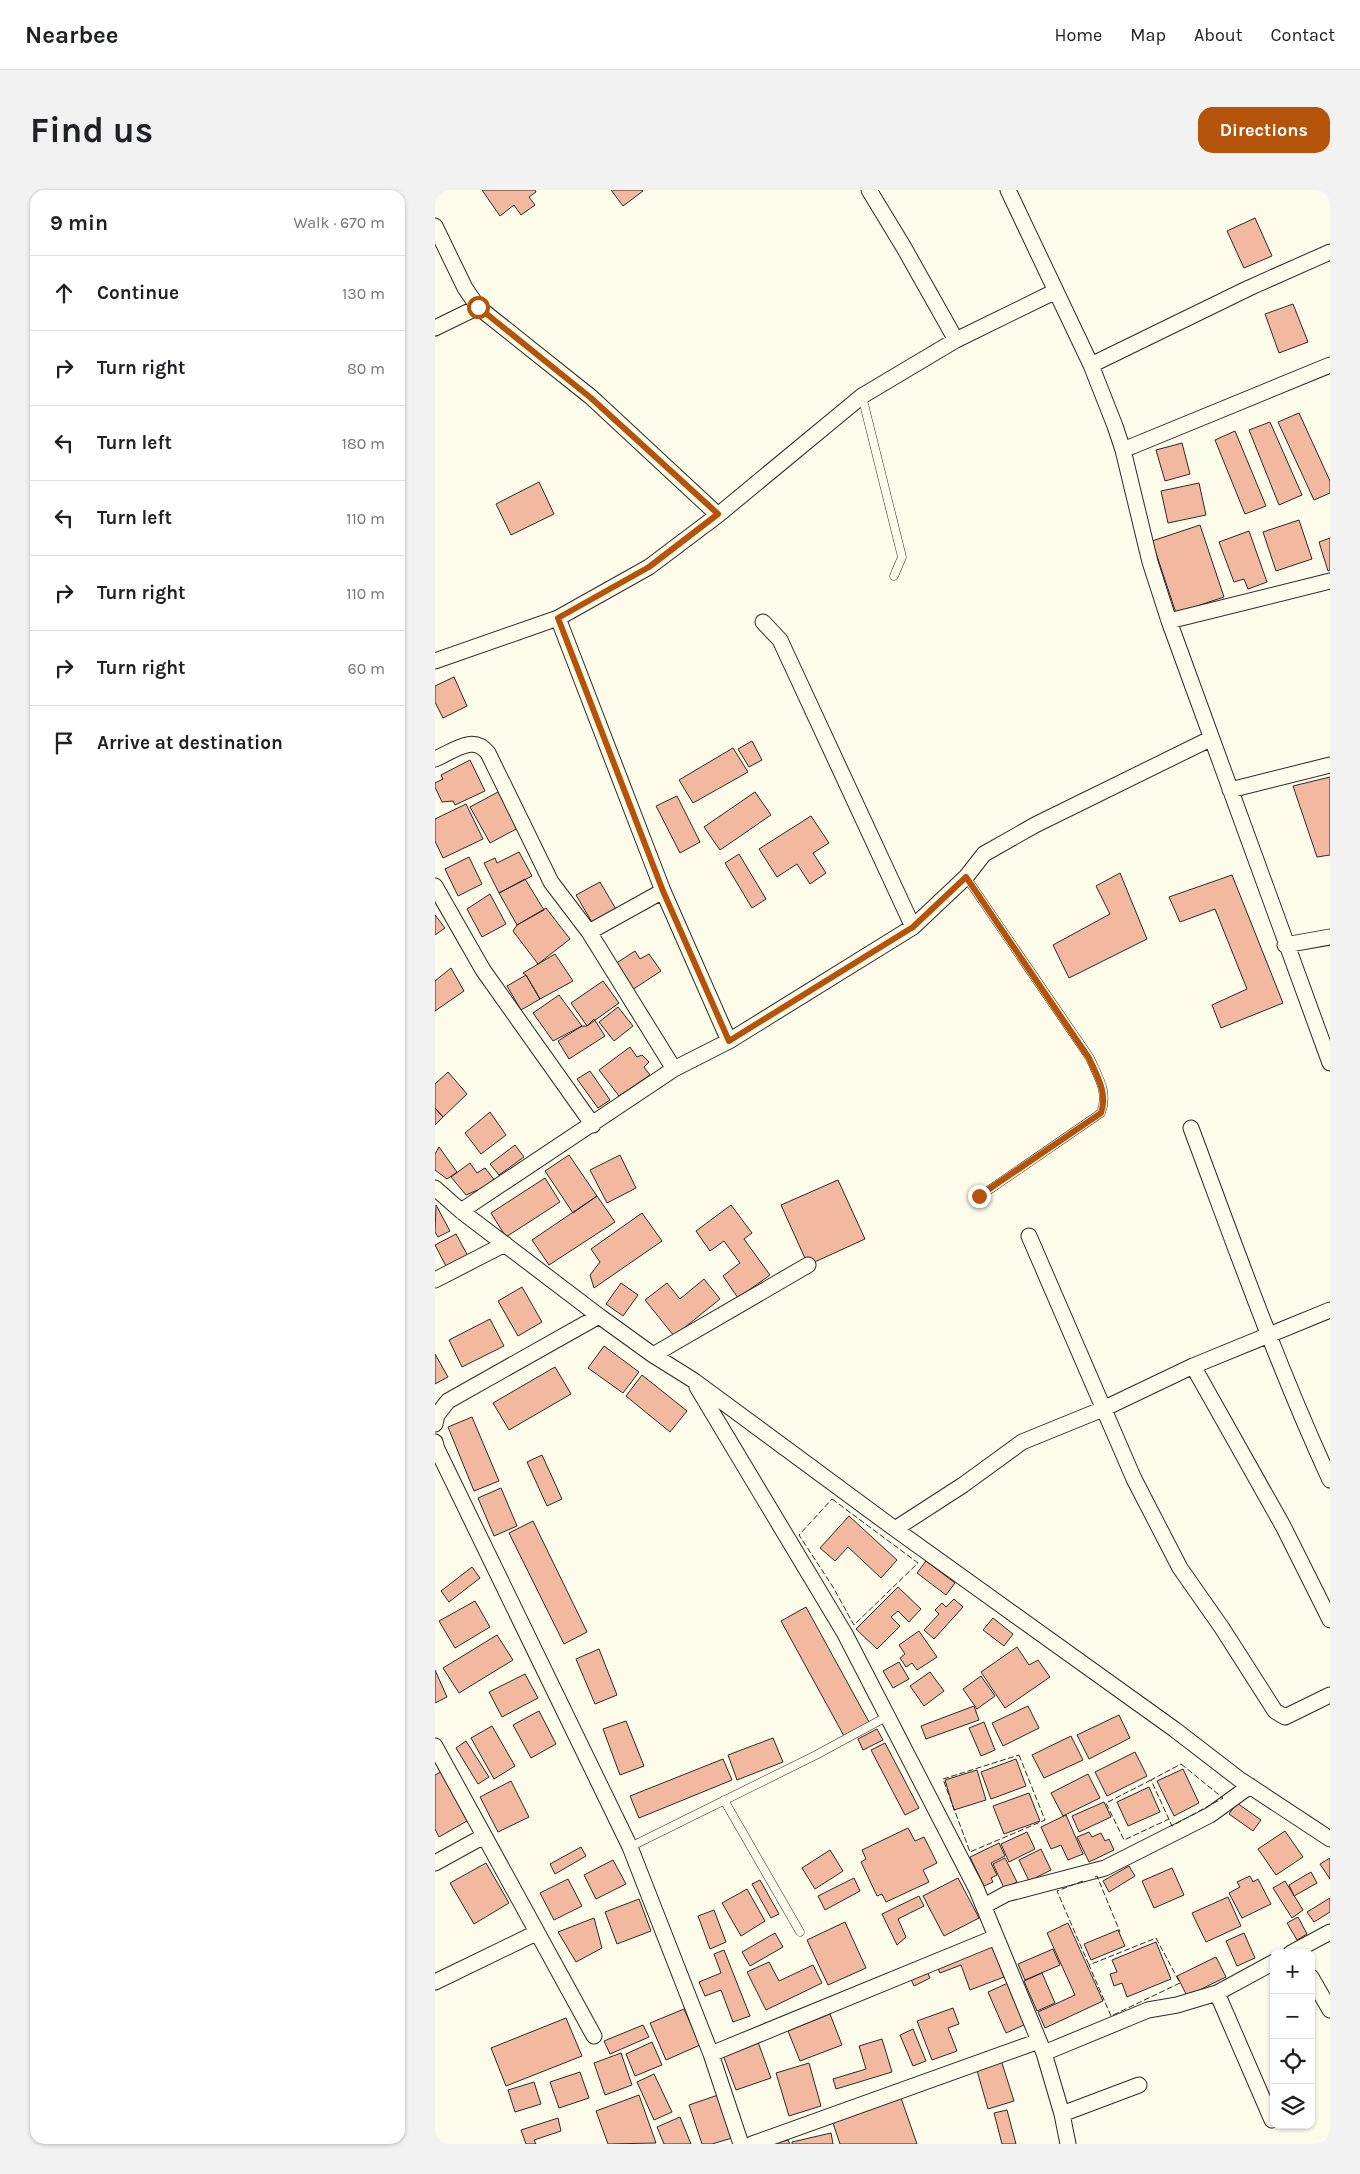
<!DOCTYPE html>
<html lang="en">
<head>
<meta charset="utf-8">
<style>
  body { margin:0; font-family:Karla,sans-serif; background:#f2f2f2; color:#202124 }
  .controls { position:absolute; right:15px; bottom:15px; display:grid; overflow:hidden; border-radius:10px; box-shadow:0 1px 4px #0004 }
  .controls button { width:45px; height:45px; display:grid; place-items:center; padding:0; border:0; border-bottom:1px solid #e0e0e0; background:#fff; color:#202124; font:25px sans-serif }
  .stop { position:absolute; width:15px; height:15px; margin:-11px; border:4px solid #b45309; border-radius:50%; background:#fff }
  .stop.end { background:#b45309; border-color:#fff; box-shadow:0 1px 5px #0008 }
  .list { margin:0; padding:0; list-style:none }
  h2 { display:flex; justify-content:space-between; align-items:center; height:65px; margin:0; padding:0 20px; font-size:21px }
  h2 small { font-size:16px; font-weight:400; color:#757577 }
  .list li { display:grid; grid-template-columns:32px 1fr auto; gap:15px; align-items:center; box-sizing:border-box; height:75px; padding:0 20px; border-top:1px solid #e0e0e0 }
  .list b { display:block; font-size:19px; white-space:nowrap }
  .list em { font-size:16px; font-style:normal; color:#757577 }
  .icon { flex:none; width:28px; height:28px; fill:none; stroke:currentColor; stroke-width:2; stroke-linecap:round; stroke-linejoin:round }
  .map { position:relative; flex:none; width:895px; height:1954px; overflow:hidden; border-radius:15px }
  header { display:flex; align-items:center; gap:30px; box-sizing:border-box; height:70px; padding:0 25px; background:#fff; border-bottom:1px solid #e0e0e0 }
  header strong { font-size:24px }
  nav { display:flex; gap:28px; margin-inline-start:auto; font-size:18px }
  .intro { display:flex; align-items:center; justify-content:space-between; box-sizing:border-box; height:120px; padding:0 30px }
  h1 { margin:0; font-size:35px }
  .button { padding:12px 22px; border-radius:15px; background:#b45309; color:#fff; font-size:18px; font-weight:700 }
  main { display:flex; gap:30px; padding:0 30px }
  aside { flex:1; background:#fff; border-radius:15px; box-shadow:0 1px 4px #0004 }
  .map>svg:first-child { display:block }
  .building { fill:#f2b8a0; stroke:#2b2b2b }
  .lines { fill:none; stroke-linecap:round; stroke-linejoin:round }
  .lane-casing { stroke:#2b2b2b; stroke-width:9 }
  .street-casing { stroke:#2b2b2b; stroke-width:17 }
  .lane { stroke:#fdfbea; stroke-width:8 }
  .street { stroke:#fdfbea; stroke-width:15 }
  .fence { stroke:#2b2b2b; stroke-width:1; stroke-dasharray:6 2.5; stroke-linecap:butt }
  .route { stroke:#b45309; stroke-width:6 }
</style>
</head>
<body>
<header>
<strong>Nearbee</strong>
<nav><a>Home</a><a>Map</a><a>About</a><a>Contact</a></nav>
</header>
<div class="intro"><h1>Find us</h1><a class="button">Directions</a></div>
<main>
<aside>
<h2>9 min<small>Walk · 670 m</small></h2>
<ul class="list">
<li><svg class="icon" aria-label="ahead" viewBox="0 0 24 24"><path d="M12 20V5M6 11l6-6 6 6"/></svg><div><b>Continue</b></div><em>130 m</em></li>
<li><svg class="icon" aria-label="right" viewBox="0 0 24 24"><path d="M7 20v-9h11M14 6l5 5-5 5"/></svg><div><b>Turn right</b></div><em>80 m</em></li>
<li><svg class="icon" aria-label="left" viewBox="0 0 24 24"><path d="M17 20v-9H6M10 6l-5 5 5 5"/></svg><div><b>Turn left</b></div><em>180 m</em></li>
<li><svg class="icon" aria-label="left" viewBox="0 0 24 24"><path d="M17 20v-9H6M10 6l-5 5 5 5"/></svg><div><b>Turn left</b></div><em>110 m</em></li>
<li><svg class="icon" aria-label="right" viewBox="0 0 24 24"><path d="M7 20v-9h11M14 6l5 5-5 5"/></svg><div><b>Turn right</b></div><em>110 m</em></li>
<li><svg class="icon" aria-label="right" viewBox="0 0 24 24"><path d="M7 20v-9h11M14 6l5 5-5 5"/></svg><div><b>Turn right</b></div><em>60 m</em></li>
<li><svg class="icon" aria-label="arrive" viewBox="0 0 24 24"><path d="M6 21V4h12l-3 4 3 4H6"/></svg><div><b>Arrive at destination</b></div></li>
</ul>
</aside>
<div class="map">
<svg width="895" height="1954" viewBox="0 0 895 1954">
  <rect width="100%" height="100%" fill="#fdfbea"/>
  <!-- building -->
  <path class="building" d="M47,0H100L101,2L94,7L100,15L86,25L79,15L65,26Z
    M176,0H207L208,1L188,16Z
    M820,28L837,66L809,78L792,41Z
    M858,114L873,152L844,163L830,124Z
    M864,223L895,291V303L879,310L843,232Z
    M835,232L867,305L844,315L814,240Z
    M800,241L831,316L810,324L780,250Z
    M747,253L755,284L730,291L721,260Z
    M104,292L119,324L76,345L61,314Z
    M764,293L771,325L733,333L726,301Z
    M864,330L877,369L841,381L828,342Z
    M765,335L789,407L741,423L717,351Z
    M814,341L832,392L813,399L809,389L799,392L784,352Z
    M895,348V380L893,381L884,352Z
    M19,487L32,516L8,528L0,512V496Z
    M317,551L327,570L314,577L303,559Z
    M298,558L313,582L258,613L244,590Z
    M35,570L50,601L20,615L18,611L7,612L0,597V593L8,589L6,585Z
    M895,587V665L882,667L858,596Z
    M63,602L83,638L55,653L35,617Z
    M320,602L336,625L285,660L269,637Z
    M242,606L265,652L245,663L221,616Z
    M31,614L48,649L8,668L0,651V629Z
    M376,626L394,653L378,663L391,683L375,694L362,674L342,687L324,659Z
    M84,662L97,686L64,703L49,673L60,668L62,673Z
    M304,664L331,709L317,718L290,673Z
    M34,667L47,694L23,706L10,679Z
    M685,683L712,749L634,788L618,755L675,724L661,696Z
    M797,685L848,813L786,838L777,815L812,799L780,719L745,732L734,707Z
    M90,689L109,720L82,735L64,703Z
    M165,692L182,721L158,734L141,705Z
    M55,704L71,734L47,747L32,719Z
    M111,718L135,749L103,774L78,741L82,735Z
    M0,725L10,738L0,745Z
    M200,761L205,769L214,764L226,781L197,800L180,774Z
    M120,764L138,791L105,809L91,785L88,783Z
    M16,778L29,801L0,821V791Z
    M91,785L105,809L86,820L72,796Z
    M168,791L184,813L152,836L136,813Z
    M124,805L147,836L118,851L98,823Z
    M183,817L198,836L179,851L164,832Z
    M159,829L170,846L134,869L123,851L147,836H152Z
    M195,857L202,867L207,865L214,872L209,877L215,885L184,906L164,880Z
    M155,881L175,910L163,918L142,889Z
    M13,882L32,904L8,927L0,918V894Z
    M0,918L8,927L0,935Z
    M55,922L71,945L46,964L30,943Z
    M80,955L89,967L64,985L55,974Z
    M4,957L22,982L12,989L0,980V964Z
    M134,965L162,1006L138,1023L110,981Z
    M185,965L201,998L172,1013L155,980Z
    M35,973L42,983L50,978L61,992L31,1005L16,987Z
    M110,988L125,1012L71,1047L56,1023Z
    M403,990L430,1049L373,1075L346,1015Z
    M162,1006L180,1032L114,1075L97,1050Z
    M1,1015L15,1041L3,1047L0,1042Z
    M296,1015L317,1043L309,1049L335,1085L303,1108L288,1086L305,1073L289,1051L275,1061L261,1041Z
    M207,1023L227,1051L159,1098L155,1085L165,1072L156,1059Z
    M21,1044L33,1066L12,1078L0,1055Z
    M269,1089L285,1109L239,1146L210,1110L232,1093L245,1109Z
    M186,1093L203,1105L188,1126L171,1114Z
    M87,1097L107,1132L83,1146L63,1111Z
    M55,1129L69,1156L27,1177L14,1150Z
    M169,1156L204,1182L188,1203L153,1178Z
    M0,1164L13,1187L0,1194Z
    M120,1177L136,1204L74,1240L58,1213Z
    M207,1185L252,1221L235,1242L191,1206Z
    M37,1227L64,1291L39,1301L13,1237Z
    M107,1265L127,1309L112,1316L92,1272Z
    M66,1298L82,1336L59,1346L43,1308Z
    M414,1326L462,1370L446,1388L413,1357L400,1371L385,1358Z
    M98,1331L152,1442L129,1454L74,1343Z
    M491,1371L520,1393L511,1405L482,1383Z
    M37,1377L45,1388L14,1412L6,1401Z
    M463,1397L486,1419L474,1432L463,1421L456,1427L465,1436L442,1459L421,1439Z
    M519,1409L528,1417L499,1449L489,1440L504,1424L500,1420L507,1413L511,1417Z
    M40,1411L55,1437L20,1458L4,1431Z
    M371,1417L434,1532L409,1546L346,1431Z
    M558,1428L578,1444L569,1456L548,1440Z
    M484,1441L502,1467L482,1480L477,1473L471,1477L465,1468L470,1464L464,1455Z
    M62,1445L78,1470L24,1503L8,1478Z
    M582,1457L594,1475L603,1470L615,1487L570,1518L546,1482Z
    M164,1459L182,1505L160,1514L141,1469Z
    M464,1472L474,1489L458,1498L448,1481Z
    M0,1480L12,1507L0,1513Z
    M495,1482L509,1501L489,1516L475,1496Z
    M90,1484L103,1508L67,1527L54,1502Z
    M546,1486L560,1506L542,1519L528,1499Z
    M539,1516L544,1530L491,1549L486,1536Z
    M593,1516L604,1538L568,1556L557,1533Z
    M104,1521L121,1554L96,1568L78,1535Z
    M684,1525L695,1548L654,1569L642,1545Z
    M191,1531L209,1576L185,1585L168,1539Z
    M549,1532L560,1560L546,1566L534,1538Z
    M57,1536L80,1576L59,1589L36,1548Z
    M442,1539L448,1550L428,1560L423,1549Z
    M636,1546L648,1570L609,1588L597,1565Z
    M338,1548L348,1572L302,1590L293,1565Z
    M31,1551L54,1587L43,1594L21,1558Z
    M450,1553L484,1618L470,1625L436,1560Z
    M700,1562L712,1586L672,1606L660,1582Z
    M288,1569L297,1590L204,1628L195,1606Z
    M581,1569L591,1596L556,1609L546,1582Z
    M748,1579L764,1613L739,1626L722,1591Z
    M542,1580L551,1610L519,1620L510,1590Z
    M6,1582L32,1631L4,1647L0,1639V1585Z
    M653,1584L665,1608L628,1626L616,1603Z
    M76,1591L94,1627L63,1642L45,1607Z
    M714,1597L725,1622L693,1636L682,1612Z
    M594,1603L605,1631L569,1644L558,1616Z
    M669,1612L676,1627L644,1642L637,1626Z
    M802,1613L826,1630L818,1641L794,1624Z
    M631,1625L648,1664L633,1670L626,1655L616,1659L606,1637Z
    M473,1638L480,1651L489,1647L502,1673L488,1680L494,1692L451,1712L447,1704L442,1706L426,1672L431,1669L427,1660Z
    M850,1641L868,1667L841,1685L823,1659Z
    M592,1642L600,1659L574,1672L566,1654Z
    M654,1642L657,1647L666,1643L670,1651L674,1649L679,1660L654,1672L642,1647Z
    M564,1653L570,1666L556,1673L562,1685L556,1688L558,1692L549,1696L535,1667Z
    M146,1657L151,1666L120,1684L115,1674Z
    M606,1659L616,1680L594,1691L584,1670Z
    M395,1660L408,1681L380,1699L367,1678Z
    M570,1668L582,1692L569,1698L558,1674Z
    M895,1668V1689L885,1674Z
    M178,1670L191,1694L161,1709L149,1685Z
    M51,1673L74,1713L39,1734L15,1693Z
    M694,1676L700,1686L674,1702L668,1691Z
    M737,1678L749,1705L719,1718L707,1691Z
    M876,1682L882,1693L859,1706L854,1695Z
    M815,1686L818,1692L823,1689L836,1714L807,1728L794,1703L805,1697L802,1692Z
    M419,1688L425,1701L390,1720L383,1706Z
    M523,1688L544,1728L509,1746L488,1706Z
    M133,1689L147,1716L119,1730L105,1703Z
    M325,1690L344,1724L336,1728L317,1694Z
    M850,1691L868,1720L857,1728L838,1698Z
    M312,1699L330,1731L306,1746L287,1713Z
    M484,1706L489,1716L463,1729L471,1747L462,1755L447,1724Z
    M793,1707L806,1736L771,1752L757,1723Z
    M895,1708V1722L879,1732L872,1722Z
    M204,1709L216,1741L182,1754L170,1722Z
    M279,1720L291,1752L275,1759L263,1726Z
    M863,1727L872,1744L862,1750L852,1733Z
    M159,1728L167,1758L141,1772L123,1742Z
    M410,1732L431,1778L393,1795L372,1750Z
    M633,1733L668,1811L610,1838L603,1822L640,1805L612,1743Z
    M683,1740L690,1756L656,1770L649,1754Z
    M340,1743L348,1757L315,1776L307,1762Z
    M809,1743L820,1768L802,1776L791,1751Z
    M721,1752L736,1789L692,1807L687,1793L679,1796L675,1784L682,1782L677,1770Z
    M557,1755L569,1787L535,1800L526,1775L505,1783L502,1776Z
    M618,1759L625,1775L590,1790L583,1774Z
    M289,1760L315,1826L298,1832L286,1800L270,1806L264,1792L286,1783L279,1764Z
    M781,1767L791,1787L752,1806L742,1786Z
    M334,1772L344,1791L378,1775L387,1793L331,1820L312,1782Z
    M491,1779L495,1788L479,1796L475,1787Z
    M607,1783L620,1813L602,1821L589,1791Z
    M573,1793L591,1834L571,1843L553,1802Z
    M518,1818L524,1834L513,1838L522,1861L497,1870L482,1831Z
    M249,1819L265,1855L231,1870L215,1833Z
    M395,1824L407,1855L365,1871L353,1841Z
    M131,1828L147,1866L71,1896L56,1858Z
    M208,1835L214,1847L175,1864L169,1851Z
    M478,1839L491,1871L478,1876L465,1845Z
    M447,1849L457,1882L401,1899L398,1889L431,1879L424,1856Z
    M217,1852L227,1875L200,1886L191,1864Z
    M323,1852L336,1888L301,1900L288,1865Z
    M186,1863L197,1895L170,1905L159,1873Z
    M566,1870L579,1911L553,1919L541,1877Z
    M374,1873L386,1916L354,1926L341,1883Z
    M145,1882L154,1908L124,1918L115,1892Z
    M219,1884L237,1922L219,1930L202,1892Z
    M99,1892L106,1914L80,1922L73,1900Z
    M204,1905L221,1953L173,1954L161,1921Z
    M283,1905L297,1948L277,1954H267L254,1915Z
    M466,1908L482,1954H405L397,1930Z
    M572,1920L581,1954H567L559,1923Z
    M245,1927L256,1954H229L222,1937Z
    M123,1928L126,1941L99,1950L101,1954H91L86,1940Z
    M396,1943L398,1954H357V1952Z
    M353,1950L355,1954H338Z"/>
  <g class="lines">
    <defs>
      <path id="lane" d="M427,206L467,367L459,386
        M531,687L655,868C663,887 674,902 666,923L544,1007
        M289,1610L365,1742
        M195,1657L381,1565L453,1526"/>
      <path id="street" d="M434,0L468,56L521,150
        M573,0L656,175L680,236L688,260L715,372L734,431L895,873
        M0,36L30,98L43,117L156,207L283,325
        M0,138L43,117
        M656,175L814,98L895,62
        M688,260L895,175
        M734,431L895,391
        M328,432L345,450L478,737
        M0,471L123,428L214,377L283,325L427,206L521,150L621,101
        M0,569C19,561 38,544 53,563L116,692L154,742L239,879
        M795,600L895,575
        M0,696L48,780L158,935
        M154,742L228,701
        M850,755L895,747
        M294,851L478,737L531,687L549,664L600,635L775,549
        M756,938C800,1056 842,1175 895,1290
        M0,998L26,1021L164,1126L218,1165L258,1190L460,1339L739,1539L804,1589L895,1649
        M26,1021L239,879L294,851L228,701L123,428
        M594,1046L699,1289L745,1378L787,1438L840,1521L850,1527L895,1505
        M0,1090L70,1054
        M218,1165L373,1075
        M758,1176L848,1336L895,1430
        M262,1197L410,1444L541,1698L609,1863L627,1924L633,1954
        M0,1234L2,1225L13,1211L164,1126
        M0,1252L2,1259L195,1657L276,1864L306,1954
        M460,1339L528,1295L587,1252L668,1219L758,1176L895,1120
        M0,1556L159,1846
        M0,1673L49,1646
        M549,1716L571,1704L670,1678L775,1625L815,1596
        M856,1763L895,1742
        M876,1787L895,1820
        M0,1792L101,1743
        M782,1803L837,1930
        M609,1863L713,1820L742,1815L782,1803L839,1772
        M276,1864L561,1747
        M627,1924L704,1895
        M317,1954L604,1851"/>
    </defs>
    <!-- lane casing -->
    <use href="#lane" class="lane-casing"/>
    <!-- street casing -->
    <use href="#street" class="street-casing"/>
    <!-- lane -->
    <use href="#lane" class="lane"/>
    <!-- street -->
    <use href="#street" class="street"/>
    <!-- fence -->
    <path class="fence" d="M397,1309L483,1373L419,1435L398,1397L364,1345Z
      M584,1565L610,1630L535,1662L508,1589Z
      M746,1574L788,1608L737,1636L716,1590Z
      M716,1590L671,1613L689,1650L734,1629
      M660,1687L662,1686L685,1742
      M648,1691L622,1701L654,1775
      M721,1748L745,1793L676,1826L654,1775Z"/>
  </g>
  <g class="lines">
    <!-- route -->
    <path class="route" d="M43,117L156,208L283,324L214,377L123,428L228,701L294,851L478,737L531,687L654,868C662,886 673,903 666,923L544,1006"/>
  </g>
</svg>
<div class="controls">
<button>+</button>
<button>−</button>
<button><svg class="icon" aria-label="locate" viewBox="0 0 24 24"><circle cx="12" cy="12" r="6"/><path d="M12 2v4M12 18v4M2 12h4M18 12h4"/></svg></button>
<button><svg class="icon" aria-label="layers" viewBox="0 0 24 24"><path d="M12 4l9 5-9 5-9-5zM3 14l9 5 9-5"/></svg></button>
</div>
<div class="stop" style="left:43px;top:117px"></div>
<div class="stop end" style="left:544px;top:1006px"></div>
</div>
</main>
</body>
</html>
